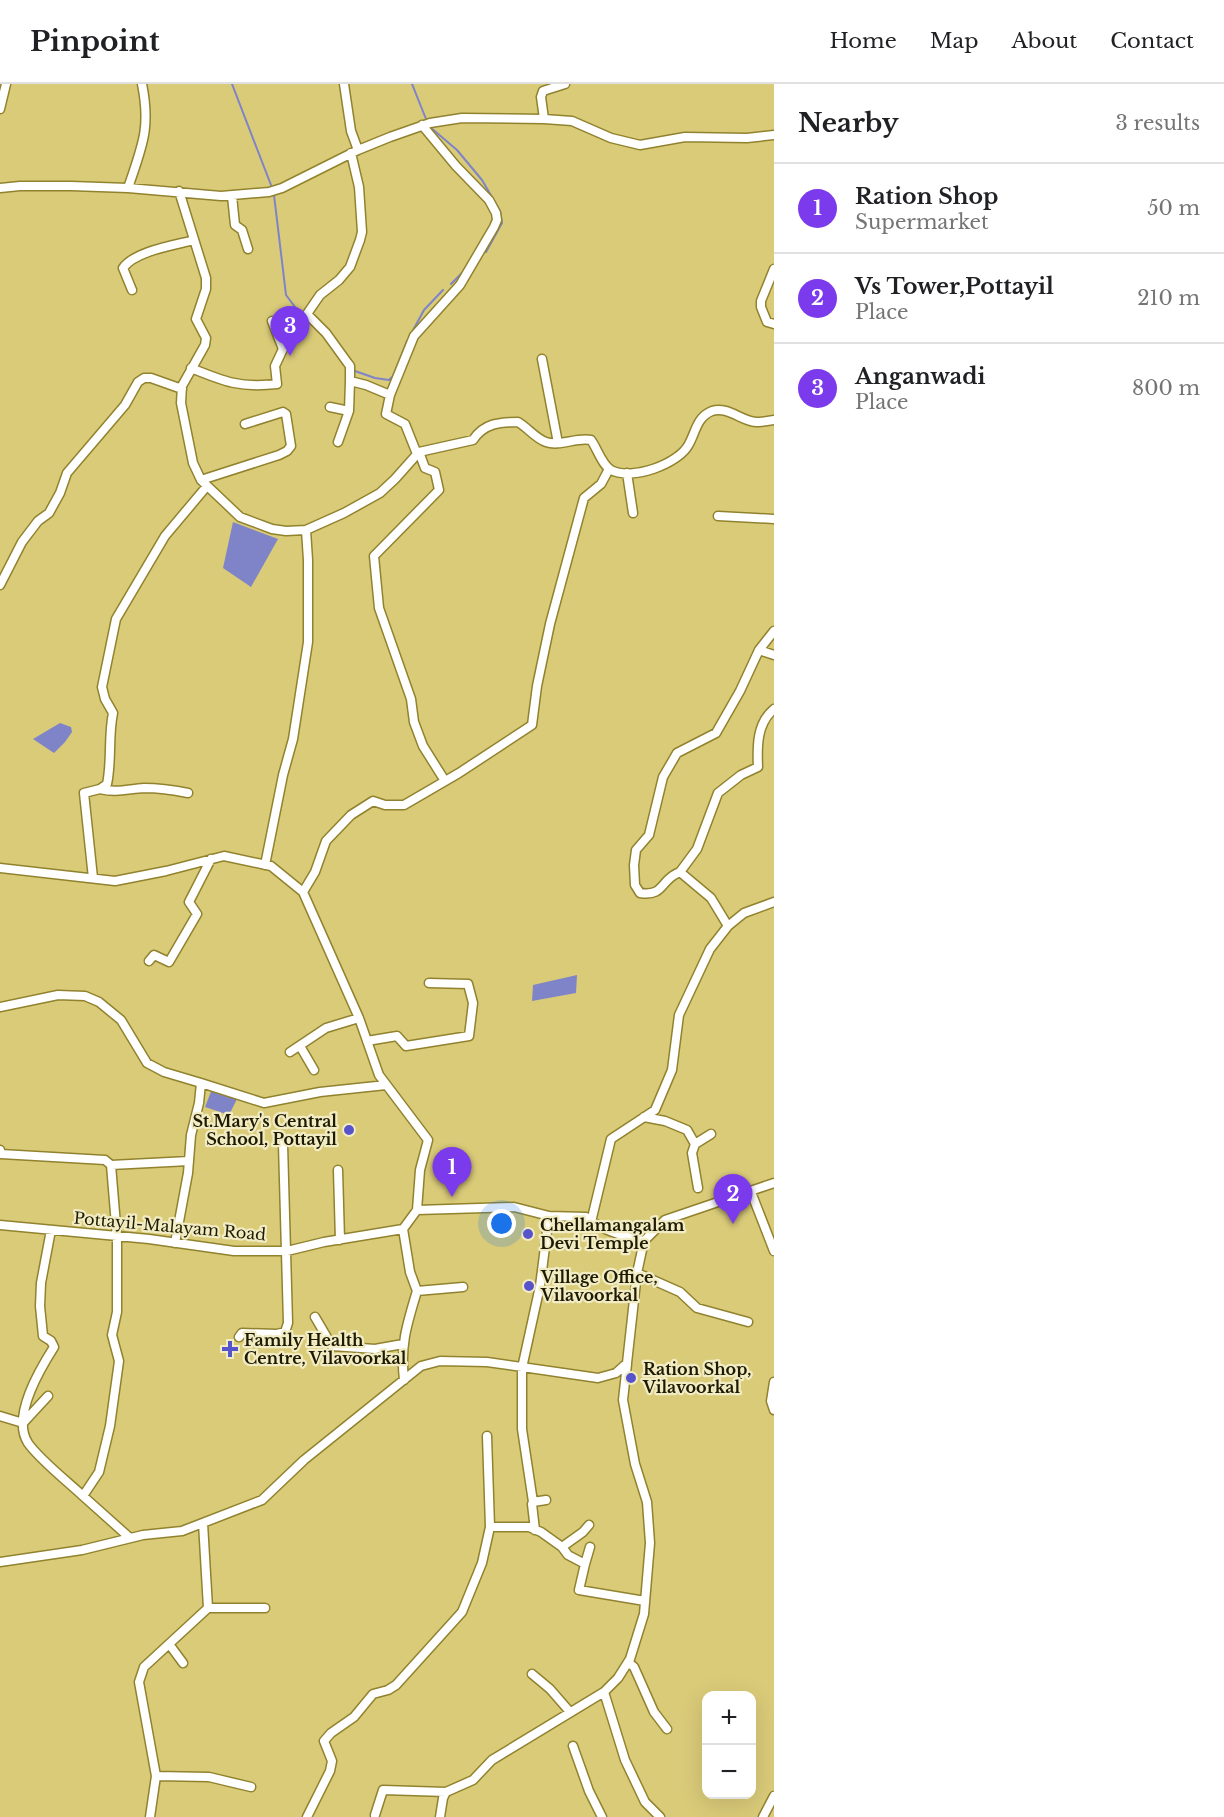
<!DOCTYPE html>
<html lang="en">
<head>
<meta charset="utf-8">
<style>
  body { margin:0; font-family:"Libre Baskerville",serif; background:#f2f2f2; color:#202124 }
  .controls { position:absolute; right:18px; bottom:18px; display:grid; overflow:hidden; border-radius:12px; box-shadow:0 6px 24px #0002 }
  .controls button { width:54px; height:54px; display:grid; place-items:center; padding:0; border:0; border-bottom:2px solid #e0e0e0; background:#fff; color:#202124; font:30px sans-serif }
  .you { position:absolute; left:502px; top:1140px; width:21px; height:21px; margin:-15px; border:4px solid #fff; border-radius:50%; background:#1a73e8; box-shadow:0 0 0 9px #1a73e833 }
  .badge { display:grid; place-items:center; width:39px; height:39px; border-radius:50%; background:#7c3aed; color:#fff; font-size:20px; font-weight:700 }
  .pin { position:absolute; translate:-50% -50px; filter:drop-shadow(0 2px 3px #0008) }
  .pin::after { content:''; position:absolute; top:32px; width:21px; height:18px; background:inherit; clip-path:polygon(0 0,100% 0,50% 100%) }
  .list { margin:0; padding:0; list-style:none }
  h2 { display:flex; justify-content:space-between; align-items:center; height:78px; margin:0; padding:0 24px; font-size:26px }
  h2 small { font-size:20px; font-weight:400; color:#757577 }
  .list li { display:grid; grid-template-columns:39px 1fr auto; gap:18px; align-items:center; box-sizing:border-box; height:90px; padding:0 24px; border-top:2px solid #e0e0e0 }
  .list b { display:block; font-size:22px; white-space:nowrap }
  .list p { margin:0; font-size:20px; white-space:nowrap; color:#757577 }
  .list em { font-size:20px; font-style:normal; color:#757577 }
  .map { position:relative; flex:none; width:774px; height:1733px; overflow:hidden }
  header { display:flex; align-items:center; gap:36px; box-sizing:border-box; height:84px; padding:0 30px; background:#fff; border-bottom:2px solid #e0e0e0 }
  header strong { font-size:28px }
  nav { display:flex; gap:33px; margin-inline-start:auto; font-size:21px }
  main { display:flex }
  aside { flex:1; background:#fff }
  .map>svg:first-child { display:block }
  .water { fill:#7e84c7 }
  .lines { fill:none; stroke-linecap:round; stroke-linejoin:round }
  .stream { stroke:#7e84c7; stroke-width:2 }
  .minor-casing { stroke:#91822e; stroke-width:11 }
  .minor { stroke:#fff; stroke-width:8 }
  .poi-dot { fill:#5754cb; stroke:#f2ecc4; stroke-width:2 }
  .labels { text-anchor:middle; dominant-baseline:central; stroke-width:4.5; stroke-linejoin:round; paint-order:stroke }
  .poi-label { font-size:16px; font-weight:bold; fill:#1e1a01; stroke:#f2ecc4; text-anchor:start }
  .street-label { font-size:16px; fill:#1e1a01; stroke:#f2ecc4 }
</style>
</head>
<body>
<header>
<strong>Pinpoint</strong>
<nav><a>Home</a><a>Map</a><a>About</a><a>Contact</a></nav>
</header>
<main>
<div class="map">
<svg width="774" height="1733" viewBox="0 0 774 1733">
  <rect width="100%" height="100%" fill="#dacb79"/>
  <!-- water -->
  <path class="water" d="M233,438L278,455L251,503L223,484Z
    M60,639L71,643L72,648L65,658L54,669L33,655Z
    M577,891L576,909L532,917L533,901Z
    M212,1005L237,1015L229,1031L205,1023Z"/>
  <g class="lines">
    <!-- stream -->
    <path class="stream" d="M232,0L271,101
      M412,0L426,35
      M430,43L457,66L482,96L500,127L502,139L486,168
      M274,111L286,211L301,231
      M451,200L462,189
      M411,250L424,226L443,206
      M352,286L375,294L389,296L393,292L407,257"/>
    <defs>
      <path id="minor" d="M344,0L351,47L358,66
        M0,25L6,0
        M544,35L541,13L543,7L565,0
        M0,104L20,102H71L128,104L221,112L269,108L282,104L358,66L390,53L430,39L462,34L544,35L572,37L611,54L640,61L685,53L747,54L774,51
        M128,104C142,62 151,45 142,0
        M179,107L206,194V205L196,235L206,254L205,261L182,302L181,319L193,379L201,396L240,433L272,445L286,447L306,446
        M232,112L235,141L242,146L248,165
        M774,185L761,217V223L767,238L774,240
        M132,206L123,184C135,167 175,161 194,156
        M307,230L326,249L347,278L350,282V297
        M272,237L283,265
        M542,275L558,359
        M191,284C225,298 240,304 277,300L275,282L283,265L320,211L339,196L350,183L360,156L362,148L359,103L351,69
        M390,311L386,330L405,340L417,370
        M330,323L349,327
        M338,358L349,327L350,297L366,301L390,311L414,252L460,201L494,143L497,136L496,129L489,116L456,82L422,41
        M419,368L425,384L435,388L439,406L374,472L379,524L411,615L414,638L423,662L445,697
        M627,389L633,429
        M201,396L279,371L287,367L291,362L286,330L283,328L245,340
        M718,432L774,435
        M0,501L22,458L38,437L49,429L60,409L67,389L125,321L138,298L144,294H151L182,305
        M759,566L774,571
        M100,705C116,709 128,705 144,704C159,704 173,706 188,709
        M265,781L283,691L293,655L308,558V476L306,446L344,429L380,409L395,395L419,368L473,356C484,339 500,338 518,338C527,343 536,355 546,358C560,363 576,353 591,356C597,364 602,381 611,386C632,397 679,380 689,360C696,347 697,333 712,327C728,322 741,337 756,338C761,338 768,337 774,336
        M0,784L115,797L166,787L224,772L271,782L303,808
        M680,788C660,795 665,813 640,809L635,801L634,781L636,766L649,751L663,693L677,669L716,649L740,607L759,566L774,547
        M93,794L84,709L100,705L107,700C112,677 108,653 113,629L105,615L102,603L116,535L165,452L207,402
        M728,842L744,829L774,818
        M149,877L154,871L169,878L197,830L189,818L211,775
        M0,923L58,911L85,912L99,918L121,936L147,979L164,988L201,999L199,1019L191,1051L188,1089L175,1159
        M367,957L397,952L406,962L469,952L473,919L468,900L429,899
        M300,962L314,986
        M290,968L326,944L359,934
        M201,999L264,1019L320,1008L386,1001
        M644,1033L665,1037L687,1046L695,1060
        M0,1066L1,1070L105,1076L111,1081L189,1077
        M111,1081L117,1153V1228L112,1251L119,1277L110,1342L99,1388L83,1412L130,1454
        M338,1086L340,1156
        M698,1104L692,1069L695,1060L711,1050
        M751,1108L774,1167
        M417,1126L420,1086L428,1056L379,991L359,934L303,808L315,788L326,757L351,731L373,717L385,721H404L459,689L532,641L537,602L550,540L584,414L601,400L609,385
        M591,1138L611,1055L655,1026L672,986L679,931L710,865L728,842L711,814L680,788L697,765L718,709L741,691L758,683C757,662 757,639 774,625
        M0,1141L149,1155L234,1167H287L324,1158L403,1145L417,1126L514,1123L549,1132L586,1133C602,1147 624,1152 644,1157
        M403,1145L410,1188L417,1207
        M51,1146L41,1199L40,1222L43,1252L51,1257L54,1263C40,1285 11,1333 28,1359C39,1375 68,1398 83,1412
        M637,1189L680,1208L697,1224L748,1238
        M315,1233L332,1262L375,1265L403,1260
        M239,1253L242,1249L277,1250L285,1248L288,1239L283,1060
        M404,1296C400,1261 407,1240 417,1207L463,1203
        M774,1298L771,1317L774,1326
        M0,1332L23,1339L48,1312
        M487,1352L490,1443H529L541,1448L562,1463L568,1471L585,1480L579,1506L645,1517
        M533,1418L522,1345V1284L540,1202L549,1132
        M535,1446L532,1420L533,1418L546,1416
        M562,1463L583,1448L589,1441
        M0,1478L82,1466L143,1451L182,1447L262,1416L304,1376L421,1282L440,1277L487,1278L598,1294L616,1289L627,1279L637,1189L644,1157L665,1136L774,1099
        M585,1480L590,1463
        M208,1524H265
        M169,1560L183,1579
        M628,1578L634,1583L654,1628L667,1645
        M532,1590L550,1605L570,1628
        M604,1608L625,1676L645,1718L660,1733
        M573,1662L589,1707L602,1733
        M156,1692L209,1693L251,1703
        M375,1731L383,1706L446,1708
        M150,1733L156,1692L139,1598L144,1583L208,1524L203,1439
        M307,1733L330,1687L332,1677L324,1657L331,1649L354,1633L373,1610L388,1606L396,1601L462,1528L482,1479L490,1443
        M440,1733L443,1714L446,1708L473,1696L492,1676L604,1608L618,1594L630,1575L644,1530L650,1459L647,1418L635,1380L623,1316L627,1280
        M763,1733L774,1712"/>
    </defs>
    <!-- minor casing -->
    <use href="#minor" class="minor-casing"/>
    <!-- minor -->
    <use href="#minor" class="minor"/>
  </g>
  <!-- markers -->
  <g class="poi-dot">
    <circle cx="349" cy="1046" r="6"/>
    <circle cx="528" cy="1150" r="6"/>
    <circle cx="529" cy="1202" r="6"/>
    <path d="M227 1256h6v6h6v6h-6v6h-6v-6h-6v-6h6z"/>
    <circle cx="631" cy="1294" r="6"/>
  </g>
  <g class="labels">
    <!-- poi labels -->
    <g class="poi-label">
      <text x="337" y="1037" text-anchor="end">St.Mary's Central<tspan x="337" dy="18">School, Pottayil</tspan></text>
      <text x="540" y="1141">Chellamangalam<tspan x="540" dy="18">Devi Temple</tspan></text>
      <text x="541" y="1193">Village Office,<tspan x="541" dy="18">Vilavoorkal</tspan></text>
      <text x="244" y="1256">Family Health<tspan x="244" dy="18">Centre, Vilavoorkal</tspan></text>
      <text x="643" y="1285">Ration Shop,<tspan x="643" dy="18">Vilavoorkal</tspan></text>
    </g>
    <!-- street labels -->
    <g class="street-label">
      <text transform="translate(170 1142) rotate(5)">Pottayil-Malayam Road</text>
    </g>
  </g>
</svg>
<div class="controls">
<button>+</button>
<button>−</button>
</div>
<div class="you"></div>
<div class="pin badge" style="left:452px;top:1113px">1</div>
<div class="pin badge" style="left:733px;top:1140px">2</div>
<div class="pin badge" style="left:290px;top:272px">3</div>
</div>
<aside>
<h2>Nearby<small>3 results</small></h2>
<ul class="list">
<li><span class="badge">1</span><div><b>Ration Shop</b><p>Supermarket</p></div><em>50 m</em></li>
<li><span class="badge">2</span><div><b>Vs Tower,Pottayil</b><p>Place</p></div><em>210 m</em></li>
<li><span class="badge">3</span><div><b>Anganwadi</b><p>Place</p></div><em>800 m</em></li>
</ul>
</aside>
</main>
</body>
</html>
